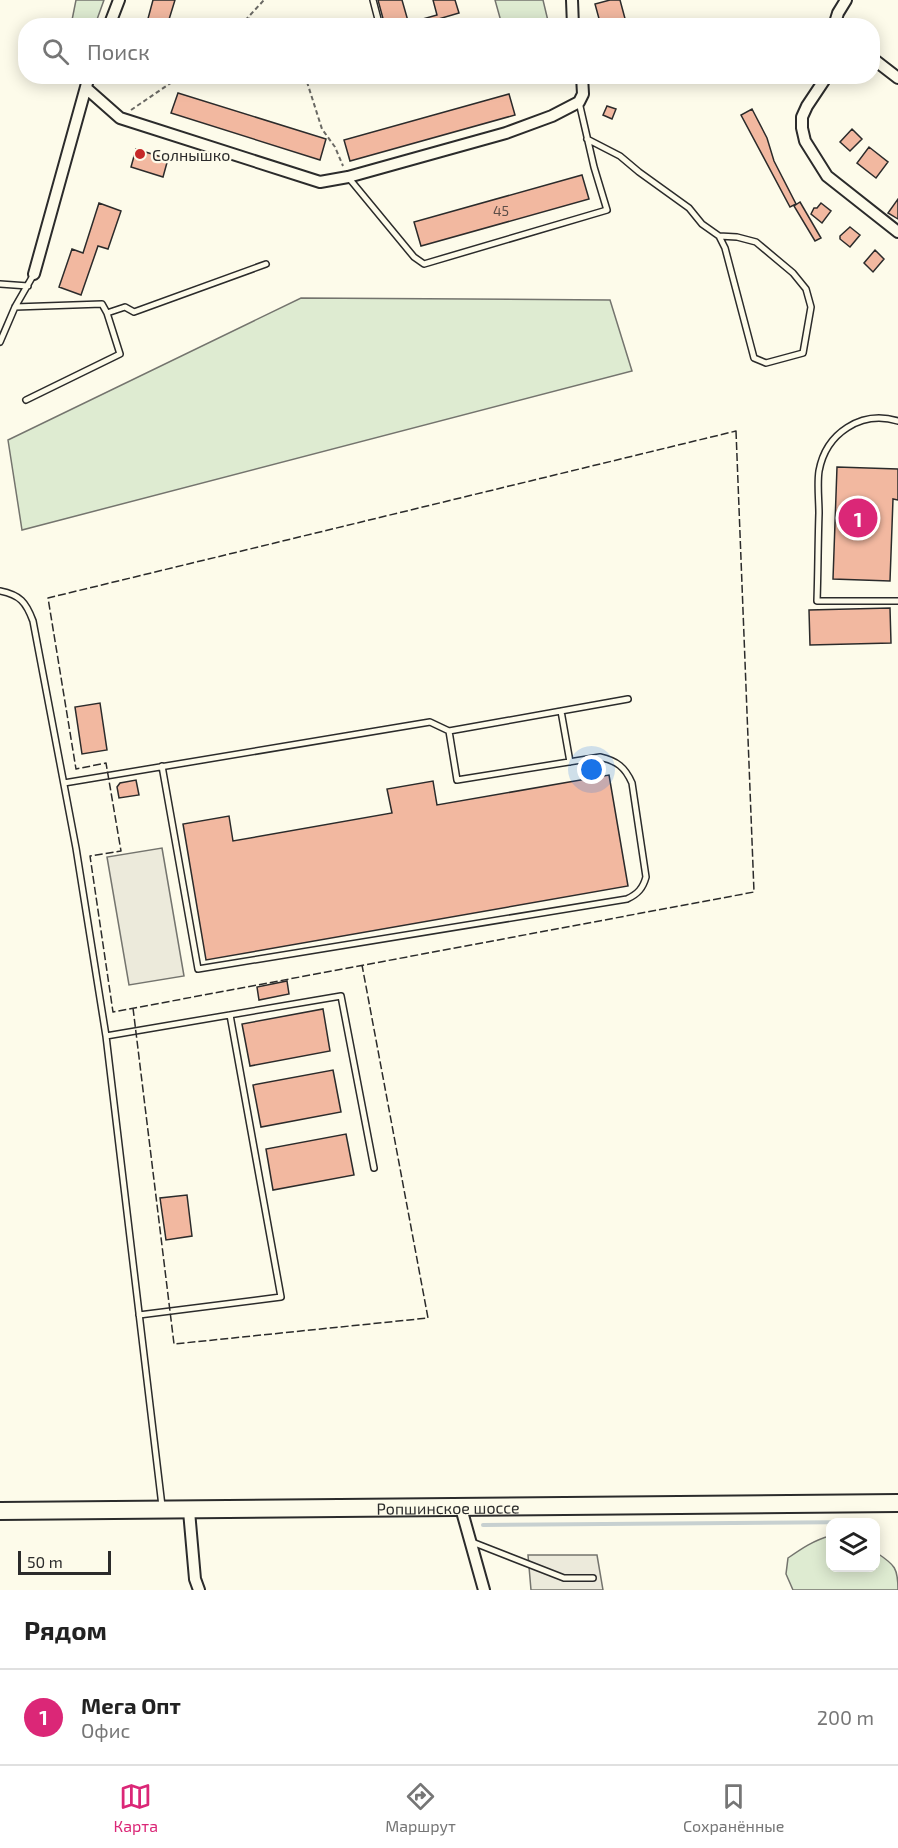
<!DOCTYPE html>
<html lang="ru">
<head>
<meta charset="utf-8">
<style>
  body { margin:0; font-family:"Exo 2",sans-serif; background:#f2f2f2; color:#222 }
  .controls { position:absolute; right:18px; bottom:18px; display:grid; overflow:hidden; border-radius:12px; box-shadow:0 3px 15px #0003 }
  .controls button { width:54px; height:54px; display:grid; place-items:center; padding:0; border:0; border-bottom:2px solid #e0e0e0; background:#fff; color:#222; font:30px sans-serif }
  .scale { position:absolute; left:18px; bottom:15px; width:93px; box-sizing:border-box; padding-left:6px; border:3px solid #2b2b2b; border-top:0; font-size:16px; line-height:21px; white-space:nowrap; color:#2b2b2b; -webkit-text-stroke:4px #fdfbea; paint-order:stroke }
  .you { position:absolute; left:592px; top:770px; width:21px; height:21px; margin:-15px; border:4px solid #fff; border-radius:50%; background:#1a73e8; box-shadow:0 0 0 9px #1a73e833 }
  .badge { display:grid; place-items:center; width:39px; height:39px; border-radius:50%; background:#db2777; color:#fff; font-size:20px; font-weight:700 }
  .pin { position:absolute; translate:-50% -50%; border:3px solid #fff; box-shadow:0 2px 6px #0006 }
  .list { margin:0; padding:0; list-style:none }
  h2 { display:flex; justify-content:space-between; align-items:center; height:78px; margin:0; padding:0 24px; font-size:26px }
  h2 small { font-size:20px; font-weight:400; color:#767676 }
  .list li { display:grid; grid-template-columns:39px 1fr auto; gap:18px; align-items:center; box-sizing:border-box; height:96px; padding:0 24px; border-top:2px solid #e0e0e0 }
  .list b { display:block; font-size:22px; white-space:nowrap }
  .list p { margin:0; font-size:20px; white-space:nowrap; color:#767676 }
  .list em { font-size:20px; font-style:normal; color:#767676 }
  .icon { flex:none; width:33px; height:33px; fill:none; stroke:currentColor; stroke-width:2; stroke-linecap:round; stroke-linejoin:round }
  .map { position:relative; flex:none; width:898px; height:1590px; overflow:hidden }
  .search { position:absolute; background:#fff; box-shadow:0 3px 15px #0003; left:18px; right:18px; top:18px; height:66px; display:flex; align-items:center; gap:15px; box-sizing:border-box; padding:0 21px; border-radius:24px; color:#767676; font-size:22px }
  .sheet { height:174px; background:#fff }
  nav { display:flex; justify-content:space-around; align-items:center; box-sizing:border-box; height:84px; border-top:2px solid #e0e0e0; background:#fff; font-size:16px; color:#767676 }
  nav a { display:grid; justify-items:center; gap:3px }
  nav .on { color:#db2777 }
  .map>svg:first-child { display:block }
  .green { fill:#deebd1; stroke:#74746e; stroke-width:1.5 }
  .parking { fill:#eceadb; stroke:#74746e; stroke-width:1.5 }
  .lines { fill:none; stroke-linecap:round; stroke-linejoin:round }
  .stream { stroke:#c7d0d0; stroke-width:4 }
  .building { fill:#f2b8a0; stroke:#2b2b2b; stroke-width:1.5 }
  .lane-casing { stroke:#2b2b2b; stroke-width:8 }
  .street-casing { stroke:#2b2b2b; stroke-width:14 }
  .secondary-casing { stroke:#2b2b2b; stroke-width:20 }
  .path { stroke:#6a6964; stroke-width:2; stroke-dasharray:4.5 3; stroke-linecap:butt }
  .lane { stroke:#fdfbea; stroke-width:5 }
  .street { stroke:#fdfbea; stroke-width:10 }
  .secondary { stroke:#fdfbea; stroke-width:16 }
  .fence { stroke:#2b2b2b; stroke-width:1.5; stroke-dasharray:8 3; stroke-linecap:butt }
  .poi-dot { fill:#c62828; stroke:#fdfbea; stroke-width:2 }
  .labels { text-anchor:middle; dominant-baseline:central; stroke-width:4.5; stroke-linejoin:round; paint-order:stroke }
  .number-label { font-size:14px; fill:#5d4e48 }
  .poi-label { font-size:16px; fill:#2b2b2b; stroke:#fdfbea; text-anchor:start }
  .street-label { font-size:16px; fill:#2b2b2b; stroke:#fdfbea }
</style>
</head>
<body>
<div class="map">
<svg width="898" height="1590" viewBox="0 0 898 1590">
  <rect width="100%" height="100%" fill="#fdfbea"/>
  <!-- green -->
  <path class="green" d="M76,0H104L95,25H71Z
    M495,0H543L549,25H502Z
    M301,298L610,300L632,371L22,530L8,440Z
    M830,1536V1568H876V1553H877C895,1565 898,1568 898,1590H793L786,1574L788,1558C801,1549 814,1540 830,1536Z"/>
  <!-- parking -->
  <path class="parking" d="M162,848L184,976L129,985L107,857Z
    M528,1555H597L603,1590H531Z"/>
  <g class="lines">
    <!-- stream -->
    <path class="stream" d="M483,1525L864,1522"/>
  </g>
  <!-- building -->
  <path class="building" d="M153,0H175L167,26H146Z
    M378,0H402L408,21L393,26H385Z
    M433,0H455L459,13L435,20L436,26H420L419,20L437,15Z
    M610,0H620L627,26H601L595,4Z
    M178,93L326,139L320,160L171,113Z
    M509,94L515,115L350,161L344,140Z
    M607,106L616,109L612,119L603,115Z
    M752,109L767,138L774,161L796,204L790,207L741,115Z
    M852,129L862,139L850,151L840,142Z
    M869,147L888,162L876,178L857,163Z
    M136,149L168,159L163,177L131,167Z
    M582,175L589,199L421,246L414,222Z
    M898,199V219L888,213Z
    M800,202L821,238L815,241L794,206Z
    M99,203L121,211L108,249L98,246L81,295L59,287L72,249L83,253Z
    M821,203L831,211L822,223L811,214L814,208H817Z
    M850,227L860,235L850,247L840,239V236Z
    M875,250L884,259L873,272L864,263Z
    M837,467L898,469V500L893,499L890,581L833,579Z
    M890,608L891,643L810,645L809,610Z
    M100,703L107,750L82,754L75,707Z
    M609,775L628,886L206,960L183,824L229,816L233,841L392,813L387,789L433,781L437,805Z
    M136,780L139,795L119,798L117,787L120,783Z
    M287,981L289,994L259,1000L257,987Z
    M323,1009L330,1051L250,1066L242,1024Z
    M333,1070L341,1112L261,1127L253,1085Z
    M346,1134L354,1175L273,1190L266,1149Z
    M187,1195L192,1236L166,1240L160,1198Z"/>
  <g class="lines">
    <defs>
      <path id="lane" d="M373,0L379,23
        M587,139L620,156L639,172L689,208L702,224L719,236L725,248L754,358L766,363L803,353L811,307L806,289L793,273L756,242L737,237L719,236
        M348,177L414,257L424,264L607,210L594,167L579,102
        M0,284L28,286
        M15,307L102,304L107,313L120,354L26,400
        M107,313L125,307L134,312L266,264
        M0,342L15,307L34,274
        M898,421C861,410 826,433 819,471C817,484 819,500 819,513C818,542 818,572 817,601H898
        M0,591C20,595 26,602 33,621L76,848L106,1036L162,1506
        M561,711L570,762
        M162,766L198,969L627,899C638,894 643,888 646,877L632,783C625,767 617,761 600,757L457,780L449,731
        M64,783L430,722L449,731L628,699
        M106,1036L341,996L374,1168
        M139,1315L281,1297L230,1015
        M472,1542L564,1578H593"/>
      <path id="street" d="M572,0L573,26
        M109,26L119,0
        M834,26L838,13L846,0
        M872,58L898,78
        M827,76L807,106L802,117V128L805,141L827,176L898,232
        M86,88L120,118L320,182L348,177L506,133L552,116L579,102L583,94L582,76
        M34,274L89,76
        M461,1508L484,1590
        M189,1511L195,1579L199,1590"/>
      <g id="secondary">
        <path id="s1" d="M0,1511L898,1503"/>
      </g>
    </defs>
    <!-- lane casing -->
    <use href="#lane" class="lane-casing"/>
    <!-- street casing -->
    <use href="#street" class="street-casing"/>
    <!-- secondary casing -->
    <use href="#secondary" class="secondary-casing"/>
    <!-- path -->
    <path class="path" d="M249,18L255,26
      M240,26L264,0
      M302,76L307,82L322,129L335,147L343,166
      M131,110L181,76"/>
    <!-- lane -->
    <use href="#lane" class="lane"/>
    <!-- street -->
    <use href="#street" class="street"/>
    <!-- secondary -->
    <use href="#secondary" class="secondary"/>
    <!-- fence -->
    <path class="fence" d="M736,431L754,892L113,1012L90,856L121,851L106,763L76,769L48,598Z
      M133,1008L174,1344L428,1318L362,965"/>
  </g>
  <!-- markers -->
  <circle class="poi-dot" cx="140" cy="154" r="6"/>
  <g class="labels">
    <!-- number labels -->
    <g class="number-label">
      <text x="501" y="210">45</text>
    </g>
    <!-- poi labels -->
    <g class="poi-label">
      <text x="152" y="154">Солнышко</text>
    </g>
    <!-- street labels -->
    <g class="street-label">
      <text stroke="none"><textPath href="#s1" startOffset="448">Ропшинское шоссе</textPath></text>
    </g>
  </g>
</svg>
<div class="controls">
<button><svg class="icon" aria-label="layers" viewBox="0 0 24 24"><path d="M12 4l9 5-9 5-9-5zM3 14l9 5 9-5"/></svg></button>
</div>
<div class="scale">50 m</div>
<div class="you"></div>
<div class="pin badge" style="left:858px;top:518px">1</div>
<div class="search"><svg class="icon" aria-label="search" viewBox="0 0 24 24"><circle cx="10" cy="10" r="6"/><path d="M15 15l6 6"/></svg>Поиск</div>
</div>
<section class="sheet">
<h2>Рядом<small></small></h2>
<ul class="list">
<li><span class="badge">1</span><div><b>Мега Опт</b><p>Офис</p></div><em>200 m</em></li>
</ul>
</section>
<nav>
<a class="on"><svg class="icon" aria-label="map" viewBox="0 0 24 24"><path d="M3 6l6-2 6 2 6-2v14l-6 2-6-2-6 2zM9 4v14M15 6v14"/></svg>Карта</a>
<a><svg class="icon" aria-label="directions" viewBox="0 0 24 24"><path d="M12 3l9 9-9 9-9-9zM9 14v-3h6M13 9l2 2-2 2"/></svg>Маршрут</a>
<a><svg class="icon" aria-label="saved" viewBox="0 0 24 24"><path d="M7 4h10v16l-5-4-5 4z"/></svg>Сохранённые</a>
</nav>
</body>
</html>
